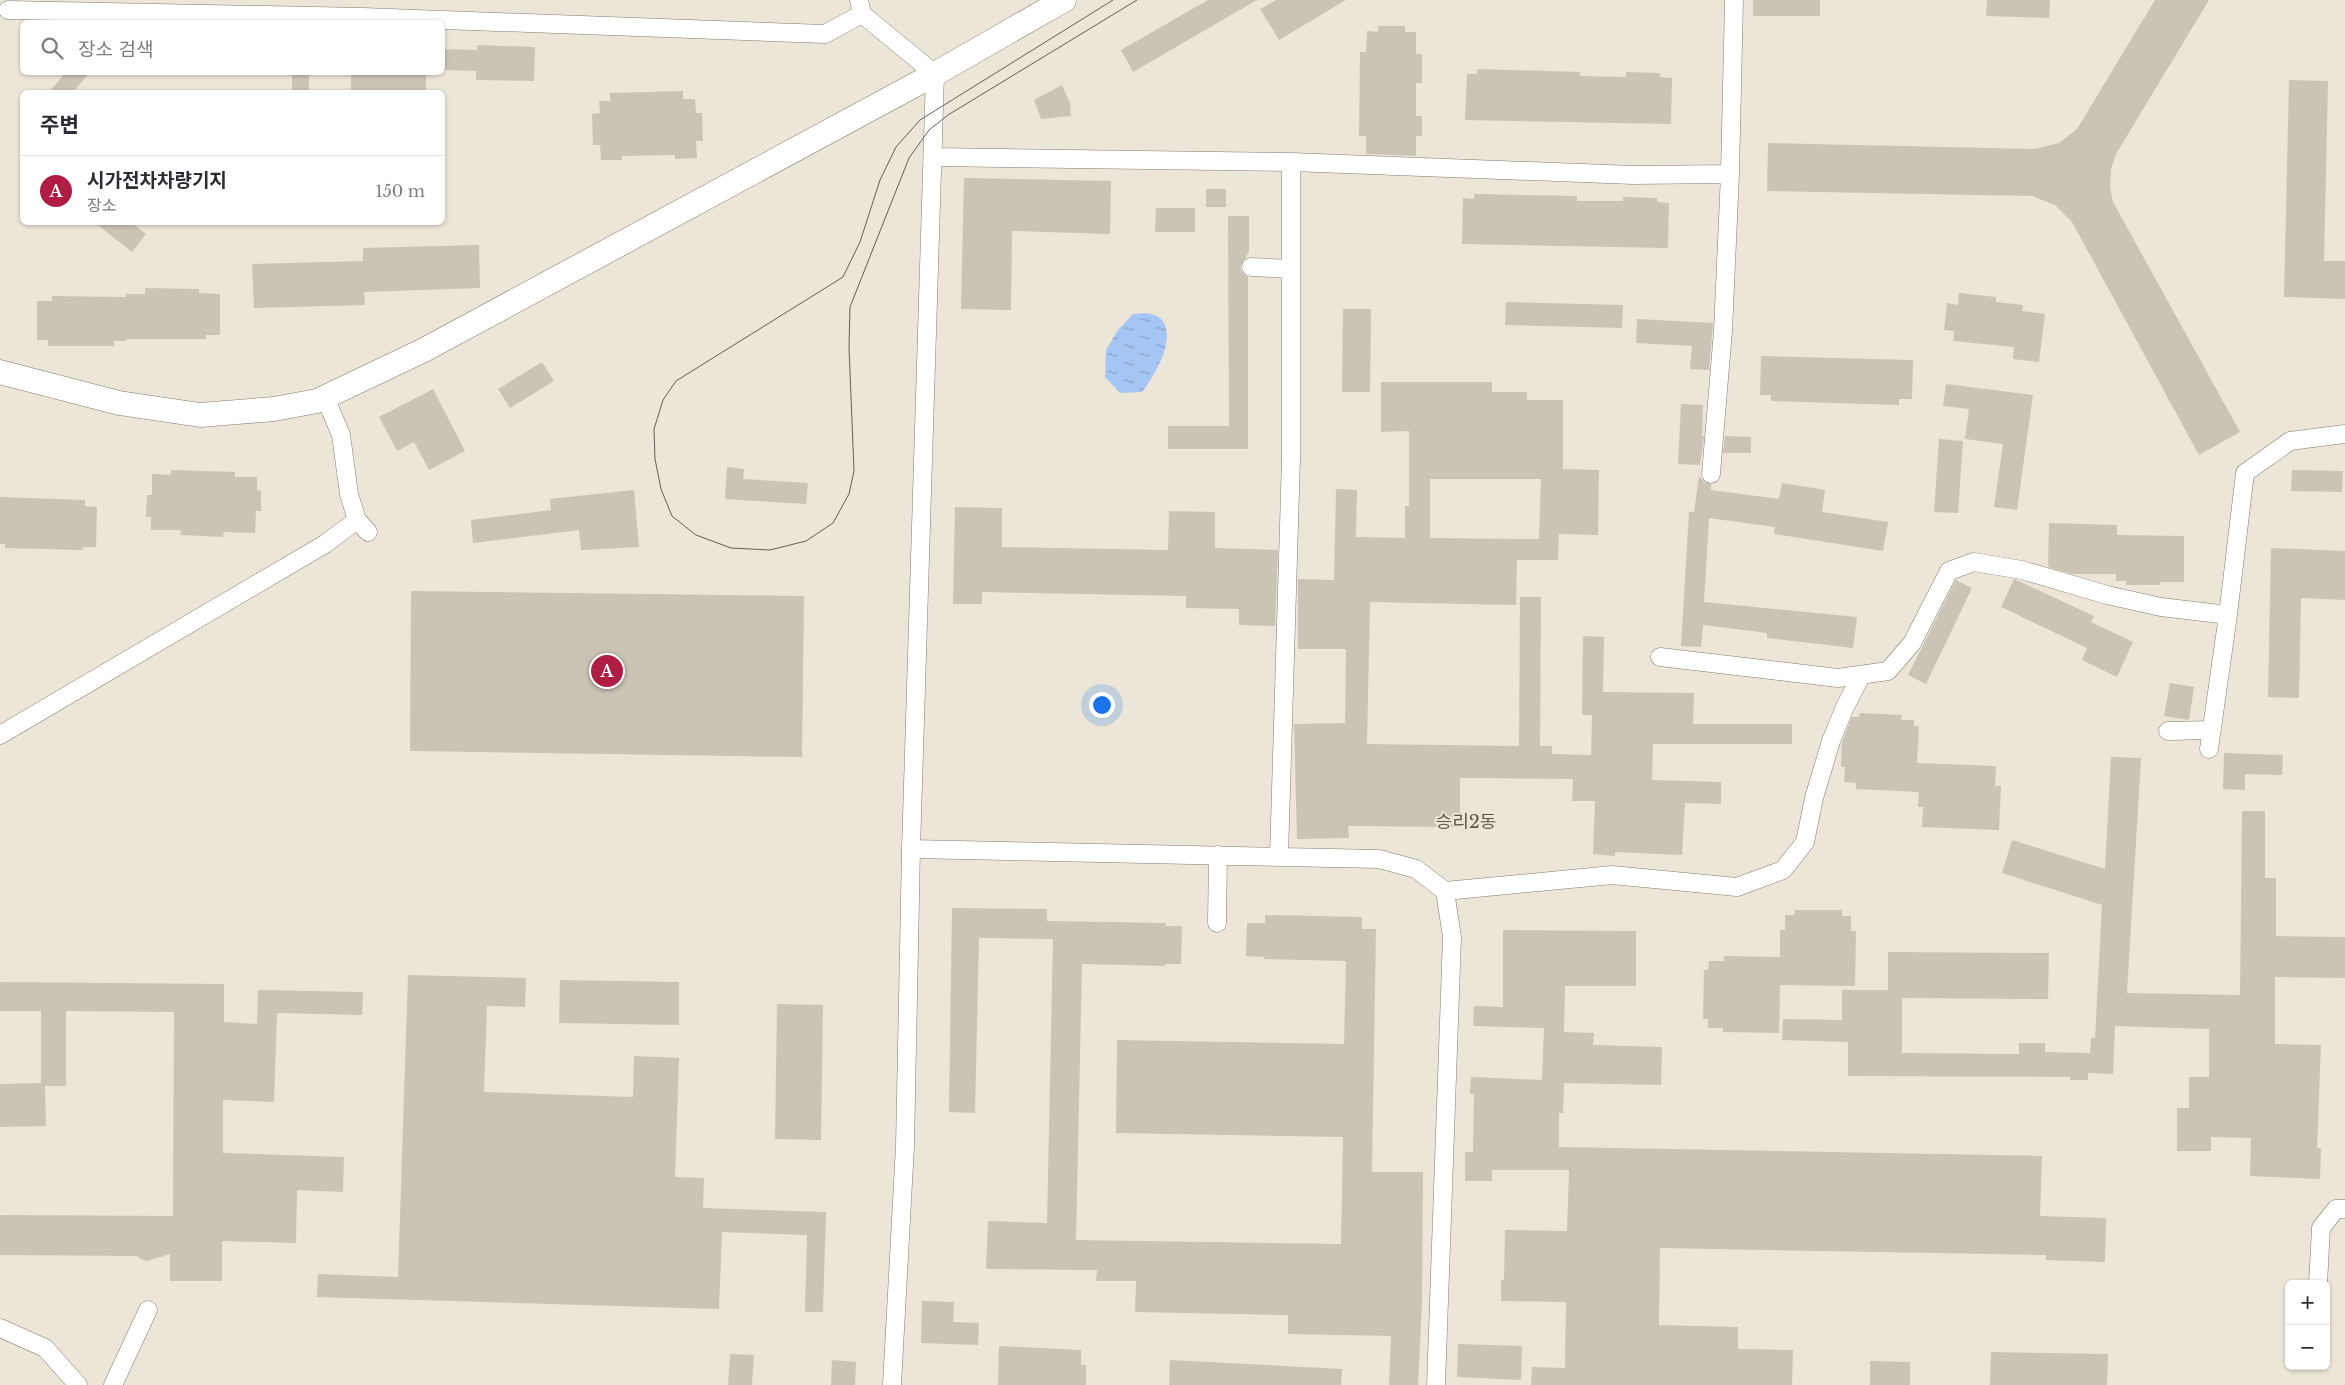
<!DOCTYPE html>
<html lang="ko">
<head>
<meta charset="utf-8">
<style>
  body { margin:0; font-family:"Libre Baskerville","Noto Sans KR",serif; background:#f7f7f7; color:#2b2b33 }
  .controls { position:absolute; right:15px; bottom:15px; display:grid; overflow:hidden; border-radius:8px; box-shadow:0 1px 4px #0004 }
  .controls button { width:45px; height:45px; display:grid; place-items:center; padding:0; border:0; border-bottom:1px solid #e1e1e2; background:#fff; color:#2b2b33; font:25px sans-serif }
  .you { position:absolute; left:1101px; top:704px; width:18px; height:18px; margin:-12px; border:4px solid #fff; border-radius:50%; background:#1a73e8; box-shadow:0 0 0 8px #1a73e833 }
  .badge { display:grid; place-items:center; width:32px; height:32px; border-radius:50%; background:#af1c44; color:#fff; font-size:16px; font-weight:700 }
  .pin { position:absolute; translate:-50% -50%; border:2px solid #fff; box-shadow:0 1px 5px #0006 }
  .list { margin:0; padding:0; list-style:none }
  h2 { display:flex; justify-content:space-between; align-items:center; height:65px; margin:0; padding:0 20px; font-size:21px }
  h2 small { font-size:16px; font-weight:400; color:#7c7c81 }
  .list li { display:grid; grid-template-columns:32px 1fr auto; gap:15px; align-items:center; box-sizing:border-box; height:70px; padding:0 20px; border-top:1px solid #e1e1e2 }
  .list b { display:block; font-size:19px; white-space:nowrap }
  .list p { margin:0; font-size:16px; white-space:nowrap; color:#7c7c81 }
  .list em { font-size:16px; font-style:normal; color:#7c7c81 }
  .icon { flex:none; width:28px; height:28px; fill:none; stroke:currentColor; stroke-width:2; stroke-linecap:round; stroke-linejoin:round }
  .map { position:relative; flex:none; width:2345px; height:1385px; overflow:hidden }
  .search { position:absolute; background:#fff; box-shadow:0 1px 4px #0004; left:20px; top:20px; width:425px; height:55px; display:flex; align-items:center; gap:12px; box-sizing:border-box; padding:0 18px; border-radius:8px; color:#7c7c81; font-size:19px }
  .panel { position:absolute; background:#fff; box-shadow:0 1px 4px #0004; left:20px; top:90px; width:425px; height:135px; border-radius:8px }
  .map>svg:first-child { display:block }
  .water { fill:url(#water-ripples) }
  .building { fill:#c9c4b5; fill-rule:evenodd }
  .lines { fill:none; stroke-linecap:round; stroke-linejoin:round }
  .street-casing { stroke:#817c6f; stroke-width:19 }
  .secondary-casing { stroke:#817c6f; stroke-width:25 }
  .street { stroke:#fff; stroke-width:18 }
  .secondary { stroke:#fff; stroke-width:24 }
  .tram { stroke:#615f57; stroke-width:1 }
  .labels { text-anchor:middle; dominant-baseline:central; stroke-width:4; stroke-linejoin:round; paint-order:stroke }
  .quarter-label { font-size:18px; fill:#5a5649; stroke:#ebe6d7 }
</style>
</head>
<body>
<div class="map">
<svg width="2345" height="1385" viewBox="0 0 2345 1385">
  <defs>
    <pattern id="water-ripples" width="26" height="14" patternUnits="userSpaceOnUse" patternTransform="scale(1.25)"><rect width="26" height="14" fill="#a5c6f4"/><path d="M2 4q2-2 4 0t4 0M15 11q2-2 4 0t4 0" fill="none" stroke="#87a1c6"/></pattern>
  </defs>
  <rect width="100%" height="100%" fill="#ebe6d7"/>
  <!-- water -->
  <path class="water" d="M1146,313C1151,314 1157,315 1161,319C1178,337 1154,377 1142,392L1120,393L1105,377L1106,350L1118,330L1133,314Z"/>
  <!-- building -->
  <path class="building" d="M1208,0H1257L1133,72L1121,50Z
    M1276,0H1346L1279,40L1260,9Z
    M1753,0H1820V16H1753Z
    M1987,0H2050L2049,18L1986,16Z
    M2155,0H2209L2116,154L2111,169L2110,187L2113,202L2240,432L2199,455L2072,222L2055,205L2032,196L1767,191L1768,143L2034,149L2059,143L2077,129Z
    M1378,26H1405V32H1416V54H1422V83H1416V116H1422V136H1416V156L1366,154V136H1359L1360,52H1366L1367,31L1378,32Z
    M477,45L535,47L534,81L476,80V71L442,70V49L477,50Z
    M1477,69L1580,72V76L1626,77V72L1660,73V77L1672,78L1671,124L1465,120L1467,74H1477Z
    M66,72H90L73,92H49Z
    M292,72H309V92H292Z
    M351,72H426V92H351Z
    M2289,80L2328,81L2324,261H2345V299L2284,297Z
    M1062,85L1070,103L1071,116L1041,119L1034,100Z
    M683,91V99H695L696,113H702L703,141H696L697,158L675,159V155L622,156V160H601L600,145H593L592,114L600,113L599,101H610V93Z
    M964,178L1111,181L1110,234L1012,231L1011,310L961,309Z
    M1206,189H1226V207H1206Z
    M1474,194L1577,196V201H1623V197L1657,198V202L1669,203L1668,248L1462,244L1463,198L1474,199Z
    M1156,208H1195V232H1155Z
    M1228,216H1249V252L1240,267L1242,272L1248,277V449H1168V426H1229Z
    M94,222H131L146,234L132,252Z
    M479,245L480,288L364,292L365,305L254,308L252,264L363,261V248Z
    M145,288L199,289V293L220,294V335H206V339H126V341H114V346H48V340H37V301H52V296L126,297V294H145Z
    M1959,293L1996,297V302L2023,305L2022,311L2045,314L2039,362L2013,359L2014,347L1953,341L1954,331L1944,330L1947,303L1958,305Z
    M1506,302L1623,305L1622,328L1505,325Z
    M1343,309H1371L1370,392H1342Z
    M1637,319L1713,323L1709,370L1690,369L1692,346L1636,343Z
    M1761,356L1913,360L1912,399H1899V405L1771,401V395H1760Z
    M542,362L554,381L510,408L498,389Z
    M1381,382H1492V392H1527V400H1563V469L1599,470L1598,535L1559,534L1558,560H1517L1516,605L1370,602L1367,744L1519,746L1520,597H1541L1540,746H1552V754L1591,755L1592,715H1582L1583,636L1604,637L1603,692L1694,693L1693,724H1792V744H1653L1652,780L1721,782V804L1685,803L1682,855L1615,852V856L1593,854L1595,801H1572L1573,779L1460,778V827L1348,826L1349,838L1297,839L1294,724L1345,723L1346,649H1298V579L1334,580L1336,489L1357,490L1356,537L1405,538V506H1409V431L1381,432ZM1430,479H1541L1539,539L1430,538Z
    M1946,384L2033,395L2017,510L1994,507L2003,444L1965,439L1969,409L1943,406Z
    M433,389L465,451L429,470L414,442L397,451L379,417Z
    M1681,404L1703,405L1702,436H1704L1700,465L1678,464Z
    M1725,436L1751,437V453H1723Z
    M1939,439L1963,441L1958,513L1934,512Z
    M727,467L744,469L743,479L808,483L806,504L725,499Z
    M171,470L235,472V477H257V490L261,491V511H256L255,533L224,532L223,537L180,535L181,530H151V517H146L147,495H152V474L171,475Z
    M2292,470L2343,471L2342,492L2291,491Z
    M1699,476L1705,483L1711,484V490L1779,499L1782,483L1825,490L1822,512L1888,522L1883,551L1774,534L1775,527L1709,518L1704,602L1857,617L1853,648L1767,638V633L1703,625L1701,647L1681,646L1689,512H1694Z
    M634,490L639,547L581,550L579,530L473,543L471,520L551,510L550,499Z
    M0,497L85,500V506L97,507L96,547H83V550L5,548V544H0Z
    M955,507L1002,508V547L1168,550L1169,511L1215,512V548L1278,550L1275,626L1239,625V609L1186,608V596L982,592V604H953Z
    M2049,523L2117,525V535L2184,536V582H2160V585H2126V581H2116V574H2072L2048,567Z
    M2271,548L2345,551V600L2301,598L2299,698L2268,697Z
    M2014,579L2094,616L2091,622L2133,642L2117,677L2082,660L2087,648L2001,607Z
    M1956,580L1972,588L1926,684L1908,675Z
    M411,591L804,596L802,757L410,751Z
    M2170,683L2194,687L2189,720L2164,716Z
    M1860,713L1902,715L1901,720H1914V726H1919L1917,763L1996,766L1995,786H2001L1999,830L1922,827L1923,807H1918L1919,792L1856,789V783L1844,782L1845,767H1841L1842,742L1852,717H1859Z
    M2224,753L2283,755L2282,775L2245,774V790L2223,789Z
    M2111,757L2141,758L2127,993L2240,995L2242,811H2265V878H2276V936L2345,937V978L2275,977V1044L2321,1045L2317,1148H2321L2320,1179L2250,1176L2251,1138L2211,1137V1151H2177V1108H2189V1077H2209V1029L2115,1026L2113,1074L2088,1073V1080H2070V1077L1848,1076V1042L1782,1040L1783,1019L1842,1020V990H1888V952L2049,953L2048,999L1902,998V1053L2019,1054V1043H2045V1052L2090,1053L2091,1038H2095L2102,905L2002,873L2012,840L2105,869Z
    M952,908L1047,909V921L1166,923V926H1182L1181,964H1165V966L1082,964L1076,1240L1341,1244L1343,1137L1116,1133L1117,1040L1344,1044L1346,961L1264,959V957L1246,956L1247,923H1265V915L1362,917V929H1376L1372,1172H1423L1422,1303L1418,1385H1389L1391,1336L1288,1334V1315L1135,1312L1136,1281H1096L1097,1270L986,1269L988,1221L1047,1223L1053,939L979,938L975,1113L949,1112Z
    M1795,910H1842V916H1851V931H1856L1855,986L1780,985L1779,1033L1723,1032V1028H1708V1019H1703L1704,970H1708L1709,961H1724V956L1780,957V930H1785V915H1794Z
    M1503,930L1636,931V986H1565L1564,1032L1594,1033L1593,1045L1662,1047L1661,1085L1564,1083L1563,1113H1559V1147L2042,1156L2040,1216L2106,1218L2105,1262L2046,1260V1255L1660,1248L1659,1325L1738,1327V1349L1793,1350L1792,1385H1531L1532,1367L1565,1368L1566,1302L1501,1301V1280H1504L1505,1230L1567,1231L1569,1170H1492V1181H1465V1152H1473L1474,1094H1470L1471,1077L1542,1080L1544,1028L1473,1026L1474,1006L1503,1007Z
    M408,975L526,978L525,1007L487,1006L484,1092L633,1097L634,1056L679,1058L675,1177L704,1178L703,1208L826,1212L823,1312H805L807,1235L722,1232L719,1309L317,1297L318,1274L398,1277Z
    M560,980L679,982V1025L559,1023Z
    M0,982L224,984V1022L257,1024L258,990L363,992L362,1015L277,1013L274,1102L223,1100V1153L344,1157L343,1192L297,1190L296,1243L222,1241V1281H170V1254L147,1261L141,1259L137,1256L0,1255V1215L173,1216L174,1012L66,1011V1086H45L46,1126L0,1127V1084L41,1083V1011H0Z
    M777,1004L823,1005L821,1140L775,1139Z
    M922,1301L954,1302L953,1322L979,1323L978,1345L921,1343Z
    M1458,1344L1522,1346L1521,1380L1457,1377Z
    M999,1346L1081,1350V1365H1086V1385H998Z
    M1991,1352L2108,1354L2107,1385H1990Z
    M730,1354L754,1355L752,1385H728Z
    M832,1360L856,1362L855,1385H831Z
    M1170,1360L1342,1369L1341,1385H1169Z
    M1870,1361L1910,1362V1385H1870Z"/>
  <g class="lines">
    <defs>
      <path id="street" d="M859,0L862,14L935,74L911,849L905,1146L892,1385
        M8,10L363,17L825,34L862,14
        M934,157L1291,162L1633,175L1730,174
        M1251,267L1291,269
        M1711,474L1723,331L1730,174L1734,0
        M357,520L368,532
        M1660,657L1838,678L1888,671L1912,643L1949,571L1974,562L2022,570L2107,595L2161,607L2228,615
        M2168,731L2211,730
        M0,735L325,544L357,520L349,494L341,435L325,397
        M2209,749L2228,615L2245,473L2290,441L2345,434
        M911,849L1379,859L1416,869L1445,891L1452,937L1436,1385
        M1279,856L1291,459V162
        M1445,891L1612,875L1737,887L1783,870L1805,842L1814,798L1831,741L1845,707L1861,676
        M1217,923L1218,855
        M2318,1284L2321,1228L2336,1209H2345
        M0,1328L45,1348L78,1385
        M113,1385L148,1310"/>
      <path id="secondary" d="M0,372L119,403L200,415L274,409L317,401L424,350L935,74L1064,0"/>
    </defs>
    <!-- street casing -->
    <use href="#street" class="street-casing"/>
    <!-- secondary casing -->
    <use href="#secondary" class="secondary-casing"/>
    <!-- street -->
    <use href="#street" class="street"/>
    <!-- secondary -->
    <use href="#secondary" class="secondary"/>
    <!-- tram -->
    <path class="tram" d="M1113,0L920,120L896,147L880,180L860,242L843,277L676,381L663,400L654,429L655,459L661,489L672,516L696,535L731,548L770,550L806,541L833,523L849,494L854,471L849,347L850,307L909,158L929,130L948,115L1137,0"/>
  </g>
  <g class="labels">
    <!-- quarter labels -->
    <g class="quarter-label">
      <text x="1466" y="822">승리2동</text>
    </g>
  </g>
</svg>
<div class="controls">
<button>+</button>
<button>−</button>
</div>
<div class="you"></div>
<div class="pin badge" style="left:607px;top:671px">A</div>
<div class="search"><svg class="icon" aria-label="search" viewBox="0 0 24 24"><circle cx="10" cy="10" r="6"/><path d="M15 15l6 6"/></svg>장소 검색</div>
<section class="panel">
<h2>주변<small></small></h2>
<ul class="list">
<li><span class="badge">A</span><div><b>시가전차차량기지</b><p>장소</p></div><em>150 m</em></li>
</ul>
</section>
</div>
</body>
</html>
